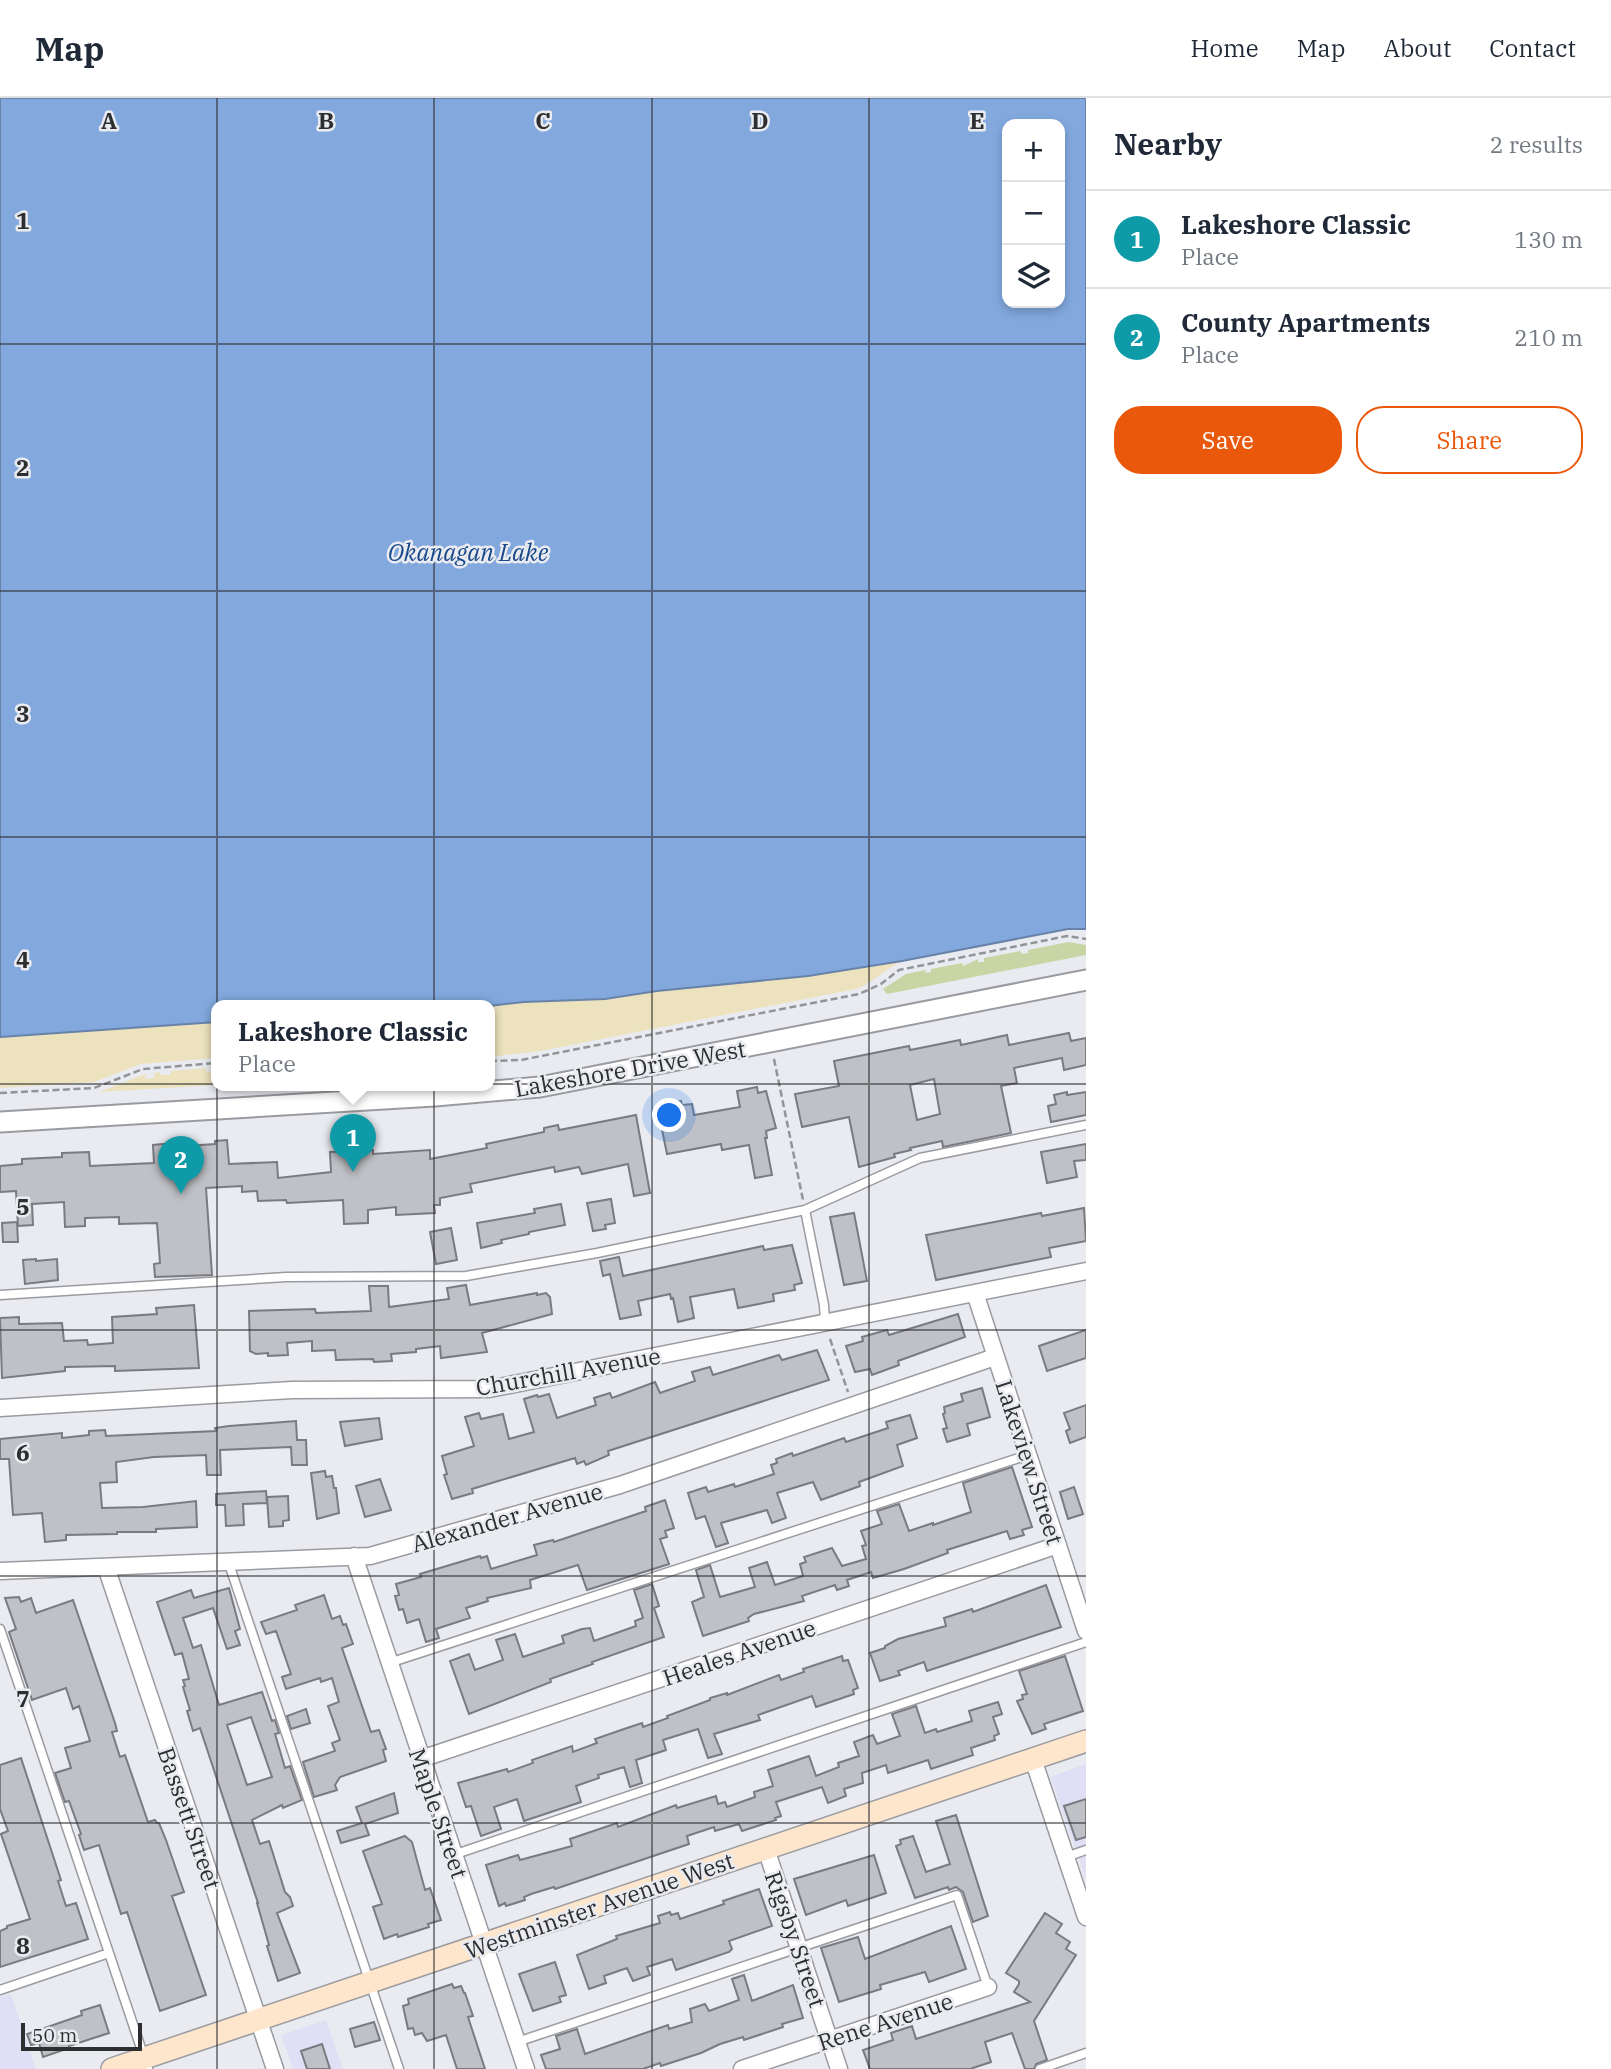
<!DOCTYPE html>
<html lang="en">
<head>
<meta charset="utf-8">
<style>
  body { margin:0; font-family:"IBM Plex Serif",serif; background:#f6f6f7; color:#1f2937 }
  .controls { position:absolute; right:21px; top:21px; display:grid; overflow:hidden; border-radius:14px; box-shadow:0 4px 10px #0003 }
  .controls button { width:63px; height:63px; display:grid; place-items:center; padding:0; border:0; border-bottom:2px solid #e0e1e3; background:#fff; color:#1f2937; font:35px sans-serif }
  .scale { position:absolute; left:21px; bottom:18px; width:121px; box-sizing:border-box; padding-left:7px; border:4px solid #2d2e30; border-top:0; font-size:19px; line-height:24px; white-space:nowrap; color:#2d2e30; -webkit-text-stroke:5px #e9ebf0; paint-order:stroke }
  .you { position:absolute; left:670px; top:1018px; width:24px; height:24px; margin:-18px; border:5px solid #fff; border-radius:50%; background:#1a73e8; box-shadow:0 0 0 10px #1a73e833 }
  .badge { display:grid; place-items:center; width:46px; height:46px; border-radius:50%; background:#ea580c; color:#fff; font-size:23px; font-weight:700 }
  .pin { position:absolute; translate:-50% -58px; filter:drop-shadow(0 2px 4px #0008) }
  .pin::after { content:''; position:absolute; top:37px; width:24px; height:21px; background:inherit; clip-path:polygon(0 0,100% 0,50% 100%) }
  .popup { position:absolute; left:211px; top:902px; width:284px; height:91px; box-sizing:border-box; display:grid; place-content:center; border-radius:14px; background:#fff; filter:drop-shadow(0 2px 5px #0005); font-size:23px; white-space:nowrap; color:#747a83 }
  .popup b { font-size:26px; color:#1f2937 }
  .popup::after { content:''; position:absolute; left:50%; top:100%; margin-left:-14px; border:14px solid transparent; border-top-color:#fff }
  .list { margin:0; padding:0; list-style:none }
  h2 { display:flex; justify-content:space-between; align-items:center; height:91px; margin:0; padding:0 28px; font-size:30px }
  h2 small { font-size:23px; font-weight:400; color:#747a83 }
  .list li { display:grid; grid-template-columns:46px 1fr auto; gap:21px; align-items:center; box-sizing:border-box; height:98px; padding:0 28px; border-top:2px solid #e0e1e3 }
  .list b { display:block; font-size:26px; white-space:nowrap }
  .list p { margin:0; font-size:23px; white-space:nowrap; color:#747a83 }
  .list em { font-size:23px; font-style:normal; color:#747a83 }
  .actions { display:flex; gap:14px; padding:21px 28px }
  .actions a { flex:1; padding:16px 0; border:2px solid #ea580c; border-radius:28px; text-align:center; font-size:24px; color:#ea580c }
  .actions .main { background:#ea580c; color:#fff }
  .icon { flex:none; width:38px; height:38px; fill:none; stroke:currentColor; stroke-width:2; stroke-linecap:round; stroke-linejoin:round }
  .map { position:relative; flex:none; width:1086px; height:1971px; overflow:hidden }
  header { display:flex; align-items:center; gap:42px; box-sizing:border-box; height:98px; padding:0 35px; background:#fff; border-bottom:2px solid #e0e1e3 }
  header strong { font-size:33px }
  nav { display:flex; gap:38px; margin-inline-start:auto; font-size:24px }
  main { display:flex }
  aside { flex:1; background:#fff }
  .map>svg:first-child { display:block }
  .commercial { fill:#e1dff5 }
  .green { fill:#c8d6a5 }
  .sand { fill:#ece2bd }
  .water { fill:#82a8dd; stroke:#6883a9; stroke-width:2; fill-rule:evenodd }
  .building { fill:#bfc1c6; stroke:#7a7b80; stroke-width:2; fill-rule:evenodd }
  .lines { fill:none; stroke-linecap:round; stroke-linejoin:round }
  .service-casing { stroke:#9a9ba0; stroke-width:11 }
  .minor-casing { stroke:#9a9ba0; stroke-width:19 }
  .tertiary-casing { stroke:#9a9ba0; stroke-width:23 }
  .secondary-casing { stroke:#9a9ba0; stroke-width:24 }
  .path { stroke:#929498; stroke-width:2.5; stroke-dasharray:7 3.5; stroke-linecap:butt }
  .service { stroke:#fff; stroke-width:8 }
  .minor { stroke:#fff; stroke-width:16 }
  .tertiary { stroke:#fff; stroke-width:19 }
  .secondary { stroke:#fee6cc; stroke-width:21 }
  .grid { fill:none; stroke:#2d2e30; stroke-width:2; stroke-opacity:0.55 }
  .labels { text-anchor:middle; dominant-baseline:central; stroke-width:5; stroke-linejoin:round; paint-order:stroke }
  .street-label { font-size:23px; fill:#2d2e30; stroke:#e9ebf0 }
  .water-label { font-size:24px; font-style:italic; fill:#19498a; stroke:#e9ebf0 }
  .grid-label { font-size:23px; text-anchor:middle; font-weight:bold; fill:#2d2e30; stroke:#e9ebf0; stroke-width:5; stroke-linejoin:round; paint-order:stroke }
</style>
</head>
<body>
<header>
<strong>Map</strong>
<nav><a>Home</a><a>Map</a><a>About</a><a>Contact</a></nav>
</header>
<main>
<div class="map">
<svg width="1086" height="1971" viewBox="0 0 1086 1971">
  <rect width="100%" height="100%" fill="#e9ebf0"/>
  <!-- commercial -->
  <path class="commercial" d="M1086,1666V1781L1050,1679Z
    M11,1896L36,1971H0V1899Z
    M326,1922L343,1971H293L281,1937Z"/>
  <!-- green -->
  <path class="green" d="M1069,844L1086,847V857L887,896L883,891L906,876L925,872L926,875L931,874V871L962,865L963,868L978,861V864H984V860L1020,853L1022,856L1028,855V852Z"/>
  <!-- sand -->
  <path class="sand" d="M902,863C885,871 873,885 856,891L540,953L490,959L489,908L524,904L605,901L657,893L808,878Z
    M216,924V960L141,966L94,984L0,990V939Z
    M206,970L207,974L216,973V987L99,994L145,976L146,981L154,980V975L160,974V977H171V973Z"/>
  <!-- water -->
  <path class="water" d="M0,0H1086V831H1068L902,863L808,878L657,893L605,901L524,904L489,908H216V924L0,939ZM1007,26H1060V205H1007Z"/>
  <!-- building -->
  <path class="building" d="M1069,935L1071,943L1086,940V967L1064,972L1062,960L1014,970L1017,985L1001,988L1011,1035L943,1049L942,1043L910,1050L911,1052L894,1056L895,1059L859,1069L849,1019L802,1029L795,996L839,988L834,963L909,948L910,952L960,942L961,947L1007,937L1009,947ZM934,981L940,1016L917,1022L910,987Z
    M757,989L758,995L766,993L776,1030L766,1033L767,1040H765L772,1077L755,1080L749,1047L722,1052L721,1046L667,1056L658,1012L670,1010L669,1006L681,1003L682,1007L692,1006L694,1017L740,1009L737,993Z
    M1067,994V997L1086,994V1017L1051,1024L1048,1008L1056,1006L1054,997Z
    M636,1017L650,1095L634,1098L628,1066L582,1076L579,1069L555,1074L554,1069L470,1086L472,1094L440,1100V1107H434L435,1115L396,1117V1109L368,1112V1125L344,1126L343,1102L287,1105L286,1102L258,1103L257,1093L242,1094V1088L206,1090L212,1177L155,1179L154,1166L160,1165L157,1125L119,1126V1119L85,1120V1128L65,1129L64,1104L32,1106L33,1127L18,1128L16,1093L0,1094V1068L22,1066V1061L62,1059V1055L89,1054L90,1068L154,1065L153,1047L186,1044L187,1048L215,1046V1043L227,1042L229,1066L277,1064L278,1080L331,1074L330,1054L373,1052V1056L430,1052V1061L487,1050L486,1046L544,1034V1030L558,1027L559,1032Z
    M1086,1046V1062L1074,1063L1077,1079L1047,1085L1041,1054Z
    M611,1101L615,1125L605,1127L606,1131L593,1133L587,1105Z
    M561,1106L565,1127L529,1134V1136L501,1142L502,1145L481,1150L477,1125L535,1115L534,1111Z
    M1084,1110L1086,1143L1049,1150L1051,1159L936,1182L926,1137L1041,1115L1042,1118Z
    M854,1115L867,1183L844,1187L830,1119Z
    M17,1124L18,1144H3L2,1125Z
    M451,1130L457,1162L436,1166L430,1134Z
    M792,1147L802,1185L794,1187L795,1192L773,1196L774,1203L738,1210L734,1191L690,1199L694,1220L678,1224L673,1200L671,1201L670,1196L638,1203L641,1217L620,1221L610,1176L603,1178L600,1163L619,1159L623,1178L763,1148L764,1152Z
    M36,1161V1163L57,1161L58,1182L25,1186L23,1162Z
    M466,1187L470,1207L537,1195V1197L546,1195L550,1199L552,1216L482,1235L487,1254L441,1260L440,1248L416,1251V1254L391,1256L392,1263L374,1264L373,1261L336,1262L335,1252L312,1253V1243L287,1245L288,1257L268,1258V1255L256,1256L250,1253L249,1213L315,1211L316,1215L371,1213L369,1188H388L389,1209L449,1201L447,1190Z
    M194,1207L199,1270L115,1273V1268L65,1269V1273L2,1280L0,1220L19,1219V1226L62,1225L64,1243L87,1242L88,1247L113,1245L112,1219L157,1216L156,1210Z
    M958,1216L965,1239L898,1263L899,1267L872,1277L870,1271L855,1274L846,1248L863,1243L862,1239L887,1232L889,1237Z
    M1086,1232V1260L1047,1273L1039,1248Z
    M817,1252L829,1282L608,1353L609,1357L586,1367L584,1363L577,1366L575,1360L472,1391L473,1395L452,1401L444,1377L447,1376L442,1358L474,1348L465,1319L479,1315L481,1321L503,1316L509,1341L534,1334L524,1301L537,1297L538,1299L549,1296L557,1320L596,1307L594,1300L610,1295L612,1300L655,1284L660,1295L695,1283L692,1274L710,1269L713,1277L779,1257L782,1262Z
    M982,1290L990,1319L967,1326L970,1337L947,1344L943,1331L947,1330L943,1316L945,1315L944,1309L963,1303L961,1296Z
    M1086,1307V1339L1070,1345L1066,1333L1070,1331L1064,1315Z
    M910,1317L917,1340L897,1347L903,1368L859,1384L860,1388L821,1402L813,1384L777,1395L786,1420L772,1425L767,1412L721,1425L728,1445L716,1449L705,1418L696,1421L688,1395L706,1389L708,1394L734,1386L735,1389L774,1376L771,1367L777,1365L776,1361L792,1355L793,1358L844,1340L846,1344L888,1330L886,1324Z
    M379,1320L382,1341L345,1348L340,1324Z
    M296,1323L297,1342H306L307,1367H292L291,1349L220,1352L221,1377H207L206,1357L154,1359L116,1364L117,1384L100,1385L102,1410L143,1409L196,1403L197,1429L156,1431V1434H117V1436L66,1437V1442L45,1444L42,1415L13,1417L9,1361H0V1341L62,1335V1340L89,1337V1333L105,1332L106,1338L216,1333L215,1330L229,1328Z
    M1012,1369L1032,1429L1022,1432L1024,1437L1010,1441L1007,1433L947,1452L948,1455L904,1471L873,1480L871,1474L847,1482L849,1488L837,1492L835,1487L802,1498L804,1503L754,1516L748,1520L749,1523L703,1538L692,1504L704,1499L696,1472L710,1467L720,1499L755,1489L749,1470L767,1464L775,1487L803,1478L800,1466L806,1464L804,1459L832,1450L842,1468L866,1461L862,1448L866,1447L861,1433L882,1426L877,1413L899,1406L909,1433L933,1425V1427L971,1414L963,1385Z
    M325,1373L326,1379L332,1378L334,1390H336L339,1415L317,1421L311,1375Z
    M380,1381L391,1412L365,1419L356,1388Z
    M1074,1389L1083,1416L1068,1421L1060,1394Z
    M266,1393L267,1405L243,1406L244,1427L226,1428L225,1407H216V1396Z
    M288,1398L289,1422L283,1423V1428L269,1429L267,1399Z
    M665,1402L674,1430L665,1433L667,1439L660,1441L669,1466L587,1492L578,1467L530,1482L531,1490L487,1500L488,1503L466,1510L470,1520L436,1531L439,1540L426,1544L419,1521L407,1525L403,1511L399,1512L395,1498L399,1497L396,1486L421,1479L420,1476L480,1458L481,1460L487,1458L491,1471L537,1457L534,1447L553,1442L554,1444L646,1413L645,1409Z
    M652,1486L659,1508L654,1510L664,1539L592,1564L593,1566L550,1581L551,1584L469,1616L450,1563L469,1556L475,1572L503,1562L496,1542L515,1536L523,1559L564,1545L562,1538L582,1531L590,1530L594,1543L636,1528L635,1523L643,1520L634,1492Z
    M1046,1487L1061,1529L927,1573L924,1564L898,1573L900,1577L880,1583L870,1555L885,1550V1548L898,1541L946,1528L944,1520L972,1511L973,1514Z
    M229,1490L240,1531L235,1533L240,1547L227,1551L213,1510L183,1520L193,1550L201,1547L219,1607L262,1594L272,1623L275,1622L279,1635L275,1636L285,1670L290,1668L302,1702L283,1710L282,1707L252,1722L260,1746L269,1743L285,1794L290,1799L293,1808L277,1815L300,1875L278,1883L267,1848L269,1847L257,1805H258L200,1630L193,1633L187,1613L190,1612L183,1589L185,1588L183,1582L189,1581L182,1555L175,1557L157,1504L191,1492L194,1500ZM251,1619L272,1679L247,1687L227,1627Z
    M324,1497L332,1521L340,1518L343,1527L346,1526L353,1546L342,1550L371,1634L379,1632L386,1651L383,1652L386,1663L340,1679L335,1687L337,1692L314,1699L303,1664L335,1653L332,1645L340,1642L328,1608L339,1604L332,1580L321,1584L320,1580L286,1591L282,1579L291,1576L276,1533L266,1536L261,1524L297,1512L295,1507Z
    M19,1499L21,1504L31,1500L36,1515L73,1502L115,1625L117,1633L112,1634L120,1659L125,1657L148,1724L155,1722L157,1725H159L166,1742L184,1794L172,1798L206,1897L160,1913L127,1814L121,1816L99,1747L84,1752L79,1737L81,1736L69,1703L65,1704L55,1675L71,1670L65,1650L90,1643L79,1608L73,1611L66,1590L32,1602L9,1534L16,1531L5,1500Z
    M842,1558L843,1563L848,1562L858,1590L853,1592L854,1596L816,1609L812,1598L758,1617L760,1622L714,1636L722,1656L708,1660L698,1631L663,1642L666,1652L636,1662L642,1685L630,1689L624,1669L598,1677L599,1680L576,1688L581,1704L524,1723L517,1701L494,1709L501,1731L481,1738L471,1708L466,1709L458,1685L507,1671L508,1674L533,1665L532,1662L572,1648L573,1654L597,1645L595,1641L627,1630L642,1625L643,1629L668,1620L667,1618L710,1602V1600L727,1595V1597L779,1577L781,1582L804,1574L803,1571Z
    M1065,1558L1083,1613L1044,1626L1046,1631L1032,1636L1017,1603L1023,1601L1022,1597L1027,1596L1019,1573Z
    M998,1604L1002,1616L993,1619L999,1636L994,1638L995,1642L971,1650L973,1657L931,1671L928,1662L888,1675L886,1667L862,1675L863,1685L844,1691L846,1698L828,1705L822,1689L776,1704L781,1718L775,1720L776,1722L742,1733L739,1726L715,1733L714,1729L687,1738L689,1746L555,1791L554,1789L531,1796L524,1799L525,1802L506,1808L505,1805L499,1808L486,1767L518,1757L520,1762L572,1748L570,1741L617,1725L618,1729L676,1707L677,1710L716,1698L718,1706L725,1704L727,1709L755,1699L754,1694L773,1688L768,1672L809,1658L816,1678L839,1669L838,1665L859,1658L854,1644L873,1637L877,1646L900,1638L892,1616L916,1608L925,1635L936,1631L937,1634L972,1623L969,1613Z
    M306,1611L310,1625L291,1631L287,1618Z
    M21,1660L61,1782L58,1783L66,1808L76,1805L88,1841L0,1869V1833L7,1830V1828L30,1821L1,1736L8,1733L0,1711V1667Z
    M394,1695L398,1715L365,1726L369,1737L341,1745L337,1733L362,1725L356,1709Z
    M1086,1701V1739L1076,1742L1064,1708Z
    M956,1717L988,1818L973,1824L963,1794L956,1789L949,1792L948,1789L915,1800L896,1748L901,1746L900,1742L913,1738L926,1774L950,1766L936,1723Z
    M405,1738L412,1744L425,1792L430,1790L441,1822L428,1826L429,1829L398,1839L397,1836L384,1841L373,1809L382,1806L363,1753Z
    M874,1757L886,1795L848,1808L846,1802L806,1817L794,1781Z
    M759,1791L772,1828L729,1843L732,1851L729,1854L676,1872L672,1861L647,1869L650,1877L633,1883L627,1870L604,1878L606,1885L589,1891L577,1857L617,1841L616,1838L660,1825L658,1818L670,1814L671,1817L678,1815L680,1821L724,1806L723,1803Z
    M1045,1815L1062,1826L1056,1835L1070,1844L1066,1851L1076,1857L1034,1923L1047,1962L1036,1966L1034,1971H1025L1012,1935L985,1944L991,1964L970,1971H870L863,1952L893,1942L891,1935L912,1928L916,1941L1030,1904L1014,1894L1019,1886V1883L1006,1875Z
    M951,1828L966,1871L929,1884L925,1874L880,1887L881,1891L839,1904L821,1850L858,1839L865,1861Z
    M555,1864L566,1897L559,1899L561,1904L533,1913L519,1876Z
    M744,1877L752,1903L793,1887L803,1920L782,1926L783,1929L744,1942L743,1939L720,1946L701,1955L661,1968L660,1965L643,1971H546L541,1957L560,1951L556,1938L577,1931L585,1956L668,1927L669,1931L692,1924L690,1911L705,1906L709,1913L739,1902L732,1881Z
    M452,1886L454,1890L461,1888L464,1895H465L473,1918L468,1919L485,1971H457L446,1937L427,1943L422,1935L415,1937L413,1930L408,1931L403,1908L409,1906L408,1901Z
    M100,1907L109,1935L69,1948V1950L43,1959L39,1945L31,1947L27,1936L82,1917L81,1913Z
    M374,1924L380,1942L355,1949L350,1931Z
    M322,1946L330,1971H307L301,1953Z"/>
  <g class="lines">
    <defs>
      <path id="service" d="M805,1112L920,1060L1086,1027
        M0,1197L286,1179L466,1178L597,1155L805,1112L824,1207L825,1224
        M228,1463L399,1971
        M0,1531L148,1971
        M389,1565L1028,1357
        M453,1757L1086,1544
        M1066,1759L1086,1752
        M0,1892L109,1855
        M517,1944L957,1797L988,1889
        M1040,1971L1086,1955"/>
      <path id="minor" d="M975,1195L1086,1533
        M0,1310L292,1292L489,1291L1086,1173
        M354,1458L526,1971
        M106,1469L275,1971
        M0,1473L370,1458L620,1387L995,1259
        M421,1661L1058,1447
        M1033,1661L1086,1819
        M766,1751L839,1971
        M742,1971L988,1889"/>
      <path id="tertiary" d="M0,1024L435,998L540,989L1086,882"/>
      <path id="secondary" d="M112,1971L1086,1643"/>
    </defs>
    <!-- service casing -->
    <use href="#service" class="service-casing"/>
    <!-- minor casing -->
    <use href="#minor" class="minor-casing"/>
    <!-- tertiary casing -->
    <use href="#tertiary" class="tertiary-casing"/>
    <!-- secondary casing -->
    <use href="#secondary" class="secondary-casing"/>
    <!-- path -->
    <path class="path" d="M774,961L803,1102
      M490,963L521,962L859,896L881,886L899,872L1067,838L1086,841
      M0,995L94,990L143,971L216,965
      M830,1241L848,1294"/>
    <!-- service -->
    <use href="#service" class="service"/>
    <!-- minor -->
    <use href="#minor" class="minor"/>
    <!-- tertiary -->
    <use href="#tertiary" class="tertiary"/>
    <!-- secondary -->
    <use href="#secondary" class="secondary"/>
  </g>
  <!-- grid -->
  <path class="grid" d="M217,0V1971M434,0V1971M652,0V1971M869,0V1971M0,246H1086M0,493H1086M0,739H1086M0,986H1086M0,1232H1086M0,1478H1086M0,1725H1086"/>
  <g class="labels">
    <!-- street labels -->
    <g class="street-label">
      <text transform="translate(630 970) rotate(-10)">Lakeshore Drive West</text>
      <text transform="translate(568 1273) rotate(-10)">Churchill Avenue</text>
      <text transform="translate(1030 1364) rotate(72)">Lakeview Street</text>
      <text transform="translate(507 1419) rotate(-16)">Alexander Avenue</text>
      <text transform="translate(739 1554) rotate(-19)">Heales Avenue</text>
      <text transform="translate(439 1715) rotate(71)">Maple Street</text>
      <text transform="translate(190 1720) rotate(71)">Bassett Street</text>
      <text transform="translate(599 1807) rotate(-19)">Westminster Avenue West</text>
      <text transform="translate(796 1841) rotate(71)">Rigsby Street</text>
      <text transform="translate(885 1923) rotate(-18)">Rene Avenue</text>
    </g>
    <!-- water labels -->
    <g class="water-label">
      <text x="468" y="454">Okanagan Lake</text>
    </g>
  </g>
  <g class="grid-label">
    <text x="109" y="31">A</text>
    <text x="326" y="31">B</text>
    <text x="543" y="31">C</text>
    <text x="760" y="31">D</text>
    <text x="977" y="31">E</text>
    <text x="23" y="131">1</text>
    <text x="23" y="378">2</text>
    <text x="23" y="624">3</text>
    <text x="23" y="870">4</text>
    <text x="23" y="1117">5</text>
    <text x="23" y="1363">6</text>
    <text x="23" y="1609">7</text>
    <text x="23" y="1856">8</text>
  </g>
</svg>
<div class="controls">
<button>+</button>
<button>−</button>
<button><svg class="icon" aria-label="layers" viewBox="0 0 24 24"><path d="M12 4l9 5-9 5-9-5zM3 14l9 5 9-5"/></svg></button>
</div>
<div class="scale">50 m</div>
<div class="you"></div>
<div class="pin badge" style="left:353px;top:1074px;background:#0f9aa8">1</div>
<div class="popup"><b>Lakeshore Classic</b>Place</div>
<div class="pin badge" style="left:181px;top:1096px;background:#0f9aa8">2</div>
</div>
<aside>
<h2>Nearby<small>2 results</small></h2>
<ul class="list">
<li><span class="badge" style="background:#0f9aa8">1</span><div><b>Lakeshore Classic</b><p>Place</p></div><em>130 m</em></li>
<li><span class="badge" style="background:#0f9aa8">2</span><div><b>County Apartments</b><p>Place</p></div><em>210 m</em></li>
</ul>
<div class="actions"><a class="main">Save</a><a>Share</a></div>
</aside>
</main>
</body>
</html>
